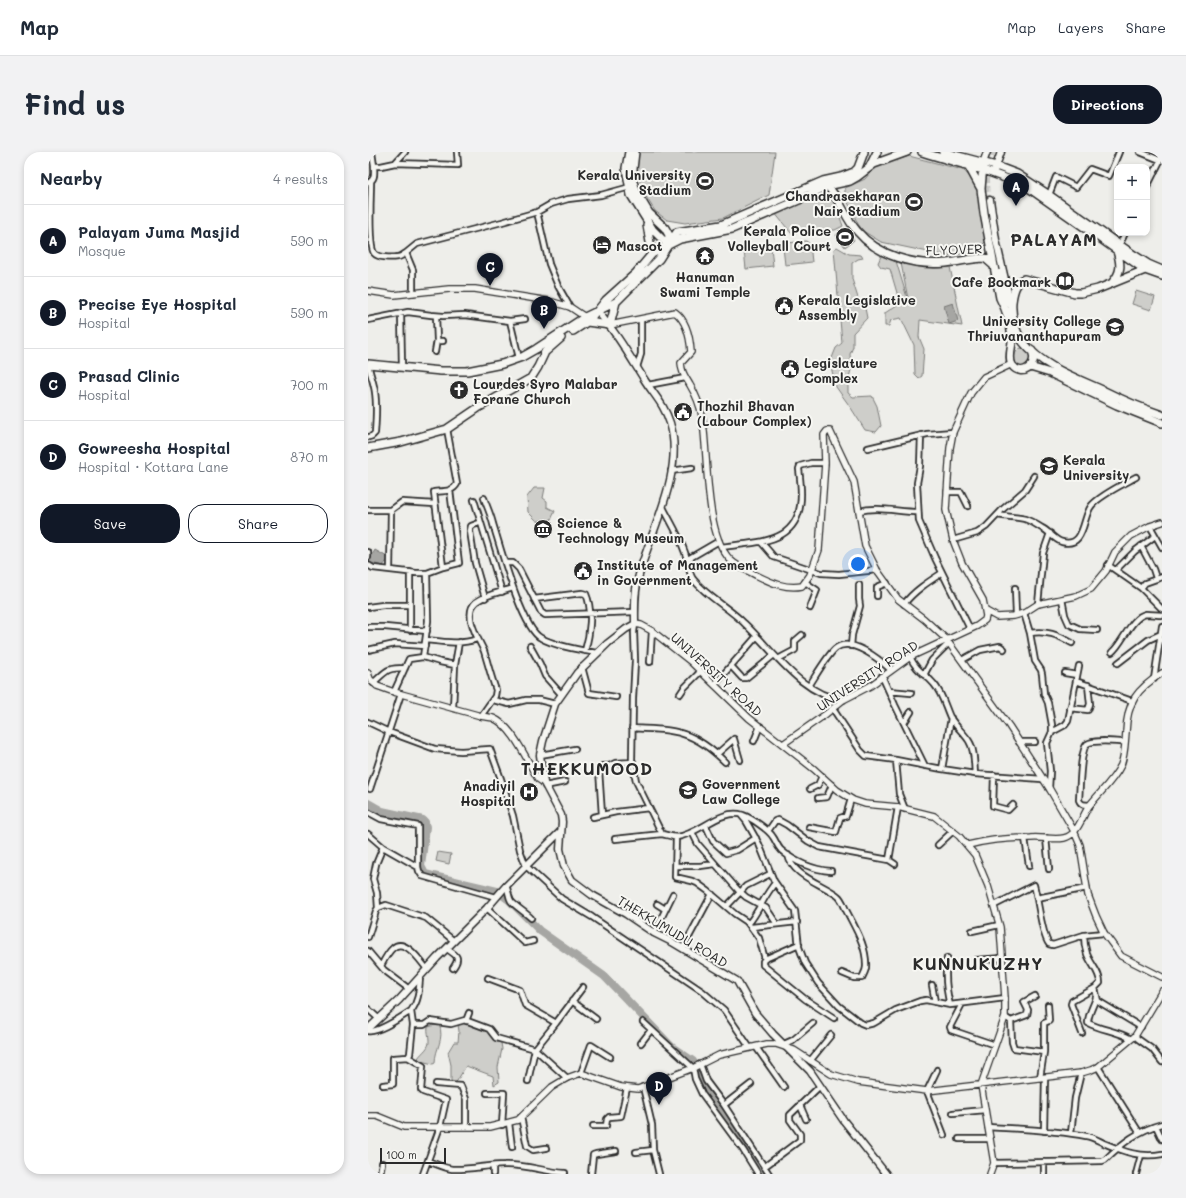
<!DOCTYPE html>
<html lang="en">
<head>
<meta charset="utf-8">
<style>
  body { margin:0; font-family:Mali,sans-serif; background:#f2f2f3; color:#1f2937 }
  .controls { position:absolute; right:12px; top:12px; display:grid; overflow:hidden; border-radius:8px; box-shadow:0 2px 6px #0003 }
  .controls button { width:36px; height:36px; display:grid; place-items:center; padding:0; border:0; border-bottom:1px solid #e0e1e3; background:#fff; color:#1f2937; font:20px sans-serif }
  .scale { position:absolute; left:12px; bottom:10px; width:66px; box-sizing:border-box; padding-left:4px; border:2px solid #2b2b2b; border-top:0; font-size:11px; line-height:14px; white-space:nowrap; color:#2b2b2b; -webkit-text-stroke:3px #f6f6f2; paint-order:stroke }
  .you { position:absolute; left:490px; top:412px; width:14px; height:14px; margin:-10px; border:3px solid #fff; border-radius:50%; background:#1a73e8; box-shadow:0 0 0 6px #1a73e833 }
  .badge { display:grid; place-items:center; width:26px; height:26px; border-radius:50%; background:#111827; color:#fff; font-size:13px; font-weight:700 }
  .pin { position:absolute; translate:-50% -33px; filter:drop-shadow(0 1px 2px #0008) }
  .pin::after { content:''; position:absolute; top:21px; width:14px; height:12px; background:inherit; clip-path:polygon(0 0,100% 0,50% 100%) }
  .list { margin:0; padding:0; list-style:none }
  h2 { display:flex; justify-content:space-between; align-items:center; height:52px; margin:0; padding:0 16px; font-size:17px }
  h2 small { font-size:13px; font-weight:400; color:#747a83 }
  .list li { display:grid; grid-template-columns:26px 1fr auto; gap:12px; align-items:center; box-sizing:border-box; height:72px; padding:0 16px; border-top:1px solid #e0e1e3 }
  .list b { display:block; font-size:15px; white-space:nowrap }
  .list p { margin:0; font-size:13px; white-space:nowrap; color:#747a83 }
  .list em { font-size:13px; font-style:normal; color:#747a83 }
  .actions { display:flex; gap:8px; padding:12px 16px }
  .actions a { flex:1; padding:9px 0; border:1px solid #111827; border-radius:16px; text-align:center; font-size:14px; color:#111827 }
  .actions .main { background:#111827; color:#fff }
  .map { position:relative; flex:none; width:794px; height:1022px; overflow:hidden; border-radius:16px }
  header { display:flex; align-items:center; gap:24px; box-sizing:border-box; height:56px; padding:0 20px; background:#fff; border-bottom:1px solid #e0e1e3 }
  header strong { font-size:19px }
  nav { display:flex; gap:22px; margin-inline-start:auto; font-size:14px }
  .intro { display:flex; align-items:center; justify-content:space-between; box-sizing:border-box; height:96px; padding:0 24px }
  h1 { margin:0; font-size:28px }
  .button { padding:10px 18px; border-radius:16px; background:#111827; color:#fff; font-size:14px; font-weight:700 }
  main { display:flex; gap:24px; padding:0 24px }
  aside { flex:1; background:#fff; border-radius:16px; box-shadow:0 2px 6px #0003 }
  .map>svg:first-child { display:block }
  .green { fill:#cececa; stroke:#7c7c7a }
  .water { fill:#a6a6a3; stroke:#757573 }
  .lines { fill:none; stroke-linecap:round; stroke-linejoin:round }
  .river { stroke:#a6a6a3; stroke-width:8 }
  .secondary-tunnel { stroke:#c7c7c4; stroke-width:6; stroke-dasharray:6 3; stroke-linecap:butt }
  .minor-casing { stroke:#2b2b2b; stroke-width:8 }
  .tertiary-casing { stroke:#2b2b2b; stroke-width:8 }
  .secondary-casing { stroke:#2b2b2b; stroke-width:9 }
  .primary-casing { stroke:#2b2b2b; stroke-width:10 }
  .minor { stroke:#f6f6f2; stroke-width:4.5 }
  .tertiary { stroke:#f6f6f2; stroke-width:5.5 }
  .secondary { stroke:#f6f6f2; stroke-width:6 }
  .primary { stroke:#f6f6f2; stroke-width:7 }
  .labels { text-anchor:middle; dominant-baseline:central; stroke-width:4; stroke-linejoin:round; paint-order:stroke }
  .poi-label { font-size:13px; font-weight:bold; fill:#2b2b2b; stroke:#f6f6f2; text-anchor:start }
  .street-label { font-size:13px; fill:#2b2b2b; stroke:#f6f6f2 }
  .district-label { font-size:17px; font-weight:bold; letter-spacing:1px; fill:#2b2b2b; stroke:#f6f6f2 }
</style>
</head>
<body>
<header>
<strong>Map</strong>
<nav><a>Map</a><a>Layers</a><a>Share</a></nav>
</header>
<div class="intro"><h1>Find us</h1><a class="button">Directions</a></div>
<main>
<aside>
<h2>Nearby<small>4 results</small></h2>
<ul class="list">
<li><span class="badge">A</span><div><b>Palayam Juma Masjid</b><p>Mosque</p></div><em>590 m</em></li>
<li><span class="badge">B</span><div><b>Precise Eye Hospital</b><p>Hospital</p></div><em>590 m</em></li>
<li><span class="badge">C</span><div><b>Prasad Clinic</b><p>Hospital</p></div><em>700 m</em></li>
<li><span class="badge">D</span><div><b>Gowreesha Hospital</b><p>Hospital · Kottara Lane</p></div><em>870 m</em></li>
</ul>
<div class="actions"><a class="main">Save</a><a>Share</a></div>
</aside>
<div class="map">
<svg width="794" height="1022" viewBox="0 0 794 1022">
  <rect width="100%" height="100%" fill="#eeeeea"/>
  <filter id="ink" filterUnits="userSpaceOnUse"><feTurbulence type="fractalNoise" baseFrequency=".025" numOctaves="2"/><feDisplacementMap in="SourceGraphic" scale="8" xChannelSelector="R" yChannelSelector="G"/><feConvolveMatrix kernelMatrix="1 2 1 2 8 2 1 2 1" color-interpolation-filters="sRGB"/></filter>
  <g filter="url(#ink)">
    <!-- green -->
    <path class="green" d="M271,0H407L401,43L355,66L317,71L299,68L287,59L275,40L269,19Z
      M541,4L595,18C615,33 614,66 618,89L613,94L599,101L579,104L513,90L495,79L490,72L477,44V36L497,27L506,16L512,13Z
      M457,40C467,47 471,63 475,74L467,78L423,81L406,60Z
      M480,77L486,88L477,95L468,83Z
      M438,89L442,92L444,110L417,113L415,95L419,91Z
      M400,93L403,95L405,114L378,117L376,98L380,95Z
      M469,95L481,102L493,103L495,106L490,107L484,111V127L490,146L496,151L499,166L485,181V195L482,202L483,218L480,229V241L485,245L504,244L509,254L513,274L508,280L497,278L483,256L468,235L462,211L468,196L474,191L466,97Z
      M513,104L528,109L541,152L533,111L566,116L582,115L594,174L552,168L551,185L556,197L554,224L551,226L547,222L546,193L533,166L523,168L521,174H517V161L529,153V141L522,117L513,115L510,111Z
      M768,139L787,145L783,158L764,152Z
      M653,196L658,197L664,201L660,214L653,215L647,211C645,204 647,199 653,196Z
      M166,336H177L175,346L179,349V355L187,359L183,368L169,369L160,360L159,345Z
      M70,700L83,702L81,712L68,709Z
      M93,869L121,876L129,890L133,891L134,897L130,915L131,930L126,933L125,924L98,914L89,929L85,933L83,930V913L80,900L86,890H90L91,879L90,873Z
      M71,872C77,888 67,896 67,911L65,912L53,909L50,906C54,900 62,896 61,888C61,883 59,880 60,875Z"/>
    <!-- water -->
    <path class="water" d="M585,151L590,169L581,172L576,154Z
      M7,398L21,406L15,414L0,410Z"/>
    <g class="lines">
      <!-- river -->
      <path class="river" d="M0,651L14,659L55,668L57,670L58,675L53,714L57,722L129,739L141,748L172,779L236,824L304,895L325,909L346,949L357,963L396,1022"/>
      <!-- secondary-tunnel -->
      <path class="secondary-tunnel" d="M619,49L618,28L624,0"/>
      <defs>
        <path id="minor" d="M4,0L6,14
          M772,0L792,8
          M27,11L37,0
          M3,29C3,43 0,92 6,101C10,106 24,106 30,105C33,105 36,102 38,101L45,118V141
          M0,31C8,27 6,21 6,14H13L27,11L90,13L89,0
          M779,35L794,5
          M681,43L688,25L708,35L722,17L741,24L751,0
          M169,60L181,112L190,134L202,155
          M751,94L757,81
          M38,101L49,92L134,70L169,60L183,52L200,47L233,43L262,35
          M33,161L34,215
          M0,168L40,160L63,163L75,164L97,163L142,169L151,206
          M142,169L157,167
          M69,189H75
          M67,200L69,188L68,164
          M0,212C2,222 6,231 7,240C9,253 8,268 7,281L4,284L1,285
          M269,215L273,202V167
          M280,233L317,226
          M553,283L552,314L549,331L551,369L567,406L602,477
          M500,296L559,282L585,280
          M303,319L324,316
          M579,340H593L600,354
          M116,346C119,355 123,363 125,372C132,394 154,477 173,486C187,494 212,498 229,501
          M106,348L134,440
          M295,355C302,369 311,383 316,398C320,407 320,420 325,427C339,445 360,455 376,471C405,498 433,543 475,548
          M0,358H23L34,350L67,352
          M491,359C510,354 530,360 550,360
          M630,363C639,365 649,365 657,367C663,369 669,373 674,376C681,379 686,388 694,390C718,396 714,364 724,353C734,342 754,333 768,325
          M111,371L103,374L102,379L107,411L117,446
          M782,374L794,395
          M585,388L609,381L618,375L635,357L657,338L666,324
          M393,390L406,405L453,421L471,422L509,418
          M773,394L785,417L788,426
          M354,395C392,389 433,393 433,342C433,334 432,325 431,317L432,314L443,311H457
          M0,400V405
          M320,407L351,389
          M137,411H145L151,417L173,460L177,463L267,460
          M0,413L5,416L48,421H59
          M740,413L773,436L794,457
          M75,415L66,340C75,339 85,340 89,332L79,277
          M22,418L23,358
          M748,418L767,399L787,384
          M42,420V478
          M437,430L449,438L442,456
          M647,436L648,463
          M773,436L777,431L794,425
          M509,444V435L519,431
          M166,447L214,441L218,442C225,458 222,482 217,499
          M694,447L697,463L701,472L712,477L729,478
          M536,452C546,439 560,430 574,421
          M670,452L675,401L682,381
          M0,455L15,453H42
          M656,461L662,481L667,509L673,518L674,522L676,542L680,551L684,573V580L679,591L682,619L681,636
          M267,472L266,480L267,509L265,546L264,608L268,629L294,682C299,683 304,685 309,685C332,682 352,656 375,663C383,666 400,677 405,685C408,689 409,694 413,698C426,710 446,718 463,719
          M0,475H17L59,479
          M662,481C678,478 690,483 704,491
          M58,488C75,490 93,493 109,487
          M162,494L172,512L177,524L193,542
          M483,494L484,483L492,454L491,447V433
          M0,498L27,492L57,494
          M744,500C755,491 763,465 778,462C783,462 789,463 794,463
          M55,505L72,510L87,513
          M542,505C550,521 556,520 566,532C574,541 577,554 582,565C587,574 596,581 601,589C607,598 606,612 607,622
          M410,507L427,498V489L434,483
          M594,508L612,498L632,494L636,497
          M282,510L284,479
          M750,511L780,488L793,482
          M363,514L374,526H378L406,503
          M214,515L221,541L248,545
          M697,521L709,523
          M556,523L564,508L581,491
          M514,524L527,553L557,614
          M786,527L794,474
          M708,529L764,549
          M5,531C19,519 17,516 37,516
          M347,532L389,484
          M441,534C447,525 460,502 468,496C483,484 512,508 523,518
          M521,539L543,541
          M26,540L41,507L55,505L60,469L59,421L75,415L91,411L82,338
          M312,542L316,536L333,519
          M125,548L141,552L158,548H171L187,552
          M85,556L87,513L91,490
          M702,556L720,558L722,552L720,533
          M465,557L492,598L498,604L528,608L574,617L607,622L674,627
          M113,564L127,544L128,538C123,525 120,512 116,499C111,488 94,462 108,450C118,442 134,440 145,436
          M0,570L21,580L67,597L93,599L122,597L133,627L145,664L152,698L158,714L194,747L224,765L334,839L356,858L382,896
          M536,571L543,560
          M264,576C307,578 325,578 357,610
          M684,580L697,573L700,569L711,514
          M386,589L392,574
          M651,590H667
          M349,602L366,587L372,608
          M172,603L207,597
          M528,608L531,642L537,657
          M574,617L583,566
          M626,623L625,654L640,658L645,653
          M177,634L197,630
          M2,637L33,542
          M442,637L450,633L454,624
          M450,646L459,645L464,633
          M722,653C716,653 713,653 711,648C712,637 712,598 719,592C726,587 749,590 757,590
          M0,660L13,667L50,674V715L51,719L54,724L128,745
          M234,663L231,618L234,614H241L247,611L265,610
          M373,663L378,669L391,692L406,729L427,759L431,795L437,811L450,831L471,854L493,871L498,873L506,871L528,858L552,849L558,848L582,853
          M225,665L248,660L281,656
          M338,674L345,689L358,701L369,698L388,686
          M441,675L468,680L472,666L478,664L483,647
          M400,679L407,669L410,668L419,673L440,689L451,695L521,708
          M324,680L330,692L370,738L378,745L398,756L409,772
          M0,682L15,695
          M308,685L307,725L324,729L329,731L340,739L367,762L379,770L391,786L397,807
          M657,686L661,714
          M678,686L681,717
          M247,687L294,682
          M570,693L585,679
          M420,703C424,724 455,732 470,744C474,747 476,754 478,758C487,776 499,794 498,815C498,819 495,823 494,826H486L474,821
          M527,712L521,708L530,655
          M308,714H332L347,712
          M138,734C141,739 140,744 143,749C148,755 157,760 163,766
          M669,746L719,736
          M289,752L297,757
          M627,753L666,733C670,747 674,784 681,792L685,793L716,783L736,781
          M359,754L378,734L402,722
          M10,756L9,741L5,727L8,712L15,695L50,715
          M119,756L157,791L165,789
          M381,771C391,759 396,744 407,731
          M384,775L429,770
          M604,779L631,773
          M286,781L305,742
          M0,785L8,759L10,756L18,753L58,766L86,789
          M431,792L397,807L395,809V813L437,847L466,866
          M315,796L344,742
          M79,797C88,803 93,805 85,816
          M0,799L16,818L41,837
          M579,806C577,821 578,838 582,853L637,846
          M609,808L634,806
          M13,814C16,808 20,800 25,796C37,785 53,810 59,817
          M564,833L567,850
          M727,836L730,849L773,875
          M728,845C726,854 720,861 720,871C733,878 750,879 763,887
          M204,849L228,867
          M594,852L582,875L583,878L627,893
          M0,857L11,867
          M637,865L643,869L644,890L646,896L676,900V871L681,869L680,853
          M98,869L101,861
          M643,869L659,863L660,858L656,850L667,844
          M275,870L325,916L327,927L334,942L375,998L390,1022
          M188,871L215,835
          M45,873H56L62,869L83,872L97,868L121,877L128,886L167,897L188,871L157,853L152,838L120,826
          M0,879C11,881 33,865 43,859
          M714,881L703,852L704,849L727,836L732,831C732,820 723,813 719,802C717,796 716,790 716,783
          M767,884L770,887L784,897L794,910
          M273,891L283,878
          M416,892L425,888L445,871
          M388,895L416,935
          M167,897L199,926
          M40,905L55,914L53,938L55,940L78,948L72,975L55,1022
          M442,909L463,883
          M332,912L338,929L356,953L383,932
          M730,915L771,980
          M569,918L559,939L576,983
          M213,921L223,893L242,905
          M672,926L676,900
          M160,929L167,897
          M68,932L93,934L98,947V975
          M15,933L25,932V906L40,905L42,902L45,873L43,859C51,849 51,838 52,825
          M275,935L284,973L285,998L291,1022
          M119,941H136L134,973
          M356,953L401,1022
          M432,953L438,967
          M585,961L617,958
          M153,965L159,994L165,998L178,996
          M141,971L144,995
          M225,974H238L239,967L241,965L253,964L259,936
          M788,974L794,987
          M620,975C652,977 686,978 718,984C725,985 731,989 738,992C757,1000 773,1006 794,1002
          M676,979L677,925
          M703,981L707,946L713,921
          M591,987H622
          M268,1000L285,998
          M60,1009C68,1012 76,1016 84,1017C102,1018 119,1013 136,1013C157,1012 177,1020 197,1021
          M626,1011L734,1009L737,1008C754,991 771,978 794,972
          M125,1014V1022
          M396,1015L432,988V982L422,968V963L452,934
          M12,1022L14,1011
          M223,1022L225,1003L228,1002L248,999
          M676,1022V1010
          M768,1022L773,1003"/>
        <path id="tertiary" d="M0,139L26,143L81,137H107L181,149L202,155L217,165L219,168
          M242,173L307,160C319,169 322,185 323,200L313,211C314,222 317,224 322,233C328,243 332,253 334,264C341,300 335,388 366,411C373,416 382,420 390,424C404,431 418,437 434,434L442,423L451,398L457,311L456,283L459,279H462L486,330L497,394L509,418L530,447L556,467L578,487L641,574L681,636L706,679L712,693L720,743L728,764L736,781L753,804L794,825
          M618,459L629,465L646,464L656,461L670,452L708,444L723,437L738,419L747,400L763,384L782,374L794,370
          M267,472L273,473L284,479L322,509L381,566L446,617L469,638L485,648L497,652L530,655L566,664L591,684L607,703L620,734L632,775L637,846V865L613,933L626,1011L622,1022
          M0,521L2,527L9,534L26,540L113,564C117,565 122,565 125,566C145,574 159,609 170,627L176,631
          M415,592L458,562L475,548L502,534L542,505L609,474L617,468L618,464L615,448L594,411L585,388L578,358L582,296L585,280L603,241L616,225L644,212
          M600,693C620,688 642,686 663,686C673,685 687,688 696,686C710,683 714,664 721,654C732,640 746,628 753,613C757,602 757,591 758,580C759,550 769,537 794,521
          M0,964H9L36,975H122L150,968L184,935L199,926L213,921L253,935L270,937L325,916L351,903L399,892H408L426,898L463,922L490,930L559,939L713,921L723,918L730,915L767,884L794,839"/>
        <path id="secondary" d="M615,11L619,0
          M627,17L633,0
          M622,48L628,88L643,154
          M631,121L637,153
          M229,159C248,180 261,203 276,227C286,243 296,252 302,271C317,320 283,377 271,423C266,439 267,456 267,472L258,477L240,491L209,521L187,552L175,589L172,603L176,631L193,663L194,670L192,697L196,714L204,728L224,743L258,762L286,781L304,790L369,829L387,861L405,882L442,919L476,969L518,1022
          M0,877L31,848L69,806L119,756L138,734L193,679"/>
        <path id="primary" d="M261,0L258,16L263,43L285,78L300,93
          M267,0L265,17V30L269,41L281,61L297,76L301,83L300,92
          M554,0C591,12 627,19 662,37L777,118L794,124
          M575,0L628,14L649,22L681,43L766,103L780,112L794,118
          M600,13L612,35
          M615,13L613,37L616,61L632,146C639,159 643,174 644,188C644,196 640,206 644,213C653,226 671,214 664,199
          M502,14L509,0
          M459,34C472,46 477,66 489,79C510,104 546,114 578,111C591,110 604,106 617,106L625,113
          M279,73L284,102
          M777,118L730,137L713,141H707L656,127C647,130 645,141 644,150C643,162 647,180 655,190C674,214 705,225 732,237C752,247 773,256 794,263
          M744,131C754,120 753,112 749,99
          M219,170L242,173L248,150
          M205,179L222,168L238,148L268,121L284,102L300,93L309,80L353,73L455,29L473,25L486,20L490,16L496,0
          M0,212L73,219H99L134,212L154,205L168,197L217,165L248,150L291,107L300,93L312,87L364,77L431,48L459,34L482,29L489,25L506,12L539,0
          M662,215L682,221L749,253L794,271
          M0,296L33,290L79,277L110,256L163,226L170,215L177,200L193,186"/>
      </defs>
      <!-- minor casing -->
      <use href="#minor" class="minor-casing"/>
      <!-- tertiary casing -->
      <use href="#tertiary" class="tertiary-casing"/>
      <!-- secondary casing -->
      <use href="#secondary" class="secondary-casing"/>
      <!-- primary casing -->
      <use href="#primary" class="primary-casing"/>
      <!-- minor -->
      <use href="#minor" class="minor"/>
      <!-- tertiary -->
      <use href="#tertiary" class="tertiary"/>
      <!-- secondary -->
      <use href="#secondary" class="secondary"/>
      <!-- primary -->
      <use href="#primary" class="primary"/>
    </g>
  </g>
  <!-- icons -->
  <defs>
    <symbol id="stadium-disc" viewBox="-11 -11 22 22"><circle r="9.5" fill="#2b2b2b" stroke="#f6f6f2"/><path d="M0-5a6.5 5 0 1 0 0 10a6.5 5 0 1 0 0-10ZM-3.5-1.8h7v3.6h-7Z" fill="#fff"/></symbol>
    <symbol id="hotel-disc" viewBox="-11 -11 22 22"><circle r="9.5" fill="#2b2b2b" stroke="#f6f6f2"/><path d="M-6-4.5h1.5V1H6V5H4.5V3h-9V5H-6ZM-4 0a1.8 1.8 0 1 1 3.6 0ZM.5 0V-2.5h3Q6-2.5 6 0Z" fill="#fff"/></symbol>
    <symbol id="temple-disc" viewBox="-11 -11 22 22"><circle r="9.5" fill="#2b2b2b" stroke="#f6f6f2"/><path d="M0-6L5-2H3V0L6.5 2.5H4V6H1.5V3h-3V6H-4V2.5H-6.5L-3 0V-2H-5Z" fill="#fff"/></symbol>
    <symbol id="library-disc" viewBox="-11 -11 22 22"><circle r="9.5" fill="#2b2b2b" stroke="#f6f6f2"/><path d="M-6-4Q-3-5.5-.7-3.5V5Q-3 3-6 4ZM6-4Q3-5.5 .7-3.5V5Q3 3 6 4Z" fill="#fff"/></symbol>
    <symbol id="civic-disc" viewBox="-11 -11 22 22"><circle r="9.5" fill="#2b2b2b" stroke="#f6f6f2"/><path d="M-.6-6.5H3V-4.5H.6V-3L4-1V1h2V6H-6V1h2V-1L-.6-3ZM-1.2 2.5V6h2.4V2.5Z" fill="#fff"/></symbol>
    <symbol id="university-disc" viewBox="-11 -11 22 22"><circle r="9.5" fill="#2b2b2b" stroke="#f6f6f2"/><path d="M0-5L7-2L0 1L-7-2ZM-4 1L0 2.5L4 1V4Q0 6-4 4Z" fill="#fff"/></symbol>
    <symbol id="church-disc" viewBox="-11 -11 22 22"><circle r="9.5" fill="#2b2b2b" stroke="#f6f6f2"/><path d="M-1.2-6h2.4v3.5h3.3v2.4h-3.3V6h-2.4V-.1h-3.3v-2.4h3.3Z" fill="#fff"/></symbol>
    <symbol id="museum-disc" viewBox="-11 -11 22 22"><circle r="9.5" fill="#2b2b2b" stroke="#f6f6f2"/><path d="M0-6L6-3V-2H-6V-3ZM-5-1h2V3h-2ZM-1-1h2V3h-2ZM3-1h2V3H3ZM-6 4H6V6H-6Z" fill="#fff"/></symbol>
    <symbol id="hospital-disc" viewBox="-11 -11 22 22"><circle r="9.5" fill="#2b2b2b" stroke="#f6f6f2"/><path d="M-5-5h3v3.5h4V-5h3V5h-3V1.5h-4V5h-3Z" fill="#fff"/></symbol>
  </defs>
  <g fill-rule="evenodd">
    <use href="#stadium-disc" x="326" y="18" width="22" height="22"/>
    <use href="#stadium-disc" x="535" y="39" width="22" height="22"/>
    <use href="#stadium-disc" x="466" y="74" width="22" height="22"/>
    <use href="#hotel-disc" x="223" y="82" width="22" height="22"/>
    <use href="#temple-disc" x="326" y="93" width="22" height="22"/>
    <use href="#library-disc" x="686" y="118" width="22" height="22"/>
    <use href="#civic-disc" x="405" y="143" width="22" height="22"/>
    <use href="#university-disc" x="736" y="164" width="22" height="22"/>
    <use href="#civic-disc" x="411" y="206" width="22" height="22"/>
    <use href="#church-disc" x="80" y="227" width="22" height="22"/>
    <use href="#civic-disc" x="304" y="249" width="22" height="22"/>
    <use href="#university-disc" x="670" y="303" width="22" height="22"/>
    <use href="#museum-disc" x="164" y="366" width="22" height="22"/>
    <use href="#civic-disc" x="204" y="408" width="22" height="22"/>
    <use href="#university-disc" x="309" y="627" width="22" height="22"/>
    <use href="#hospital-disc" x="150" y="629" width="22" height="22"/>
  </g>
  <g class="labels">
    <!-- poi labels -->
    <g class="poi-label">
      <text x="323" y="22" text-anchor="end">Kerala University<tspan x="323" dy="15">Stadium</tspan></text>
      <text x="532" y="43" text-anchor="end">Chandrasekharan<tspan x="532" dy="15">Nair Stadium</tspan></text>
      <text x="463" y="78" text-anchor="end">Kerala Police<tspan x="463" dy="15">Volleyball Court</tspan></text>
      <text x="248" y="93">Mascot</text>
      <text x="337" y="124" text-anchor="middle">Hanuman<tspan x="337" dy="15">Swami Temple</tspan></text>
      <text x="683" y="129" text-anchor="end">Cafe Bookmark</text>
      <text x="430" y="147">Kerala Legislative<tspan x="430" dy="15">Assembly</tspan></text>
      <text x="733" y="168" text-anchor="end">University College<tspan x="733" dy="15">Thriuvananthapuram</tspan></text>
      <text x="436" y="210">Legislature<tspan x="436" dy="15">Complex</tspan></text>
      <text x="105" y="231">Lourdes Syro Malabar<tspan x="105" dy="15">Forane Church</tspan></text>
      <text x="329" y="253">Thozhil Bhavan<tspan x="329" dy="15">(Labour Complex)</tspan></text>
      <text x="695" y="307">Kerala<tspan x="695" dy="15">University</tspan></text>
      <text x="189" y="370">Science &amp;<tspan x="189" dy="15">Technology Museum</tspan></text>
      <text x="229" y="412">Institute of Management<tspan x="229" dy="15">in Government</tspan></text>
      <text x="334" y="631">Government<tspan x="334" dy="15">Law College</tspan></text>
      <text x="147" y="633" text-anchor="end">Anadiyil<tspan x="147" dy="15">Hospital</tspan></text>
    </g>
    <!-- street labels -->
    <g class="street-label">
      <text transform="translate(586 97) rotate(-2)">FLYOVER</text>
      <text transform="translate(349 522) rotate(42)">UNIVERSITY ROAD</text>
      <text transform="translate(499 523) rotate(-33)">UNIVERSITY ROAD</text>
      <text transform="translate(305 779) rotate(31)">THEKKUMUDU ROAD</text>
    </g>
    <!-- district labels -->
    <g class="district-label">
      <text x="686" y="87">PALAYAM</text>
      <text x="219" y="616">THEKKUMOOD</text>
      <text x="610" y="811">KUNNUKUZHY</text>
    </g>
  </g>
</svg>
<div class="controls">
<button>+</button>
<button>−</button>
</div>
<div class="scale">100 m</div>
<div class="you"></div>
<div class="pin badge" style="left:648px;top:54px">A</div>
<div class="pin badge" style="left:176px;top:177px">B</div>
<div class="pin badge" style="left:122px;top:134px">C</div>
<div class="pin badge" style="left:291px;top:953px">D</div>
</div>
</main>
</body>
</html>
